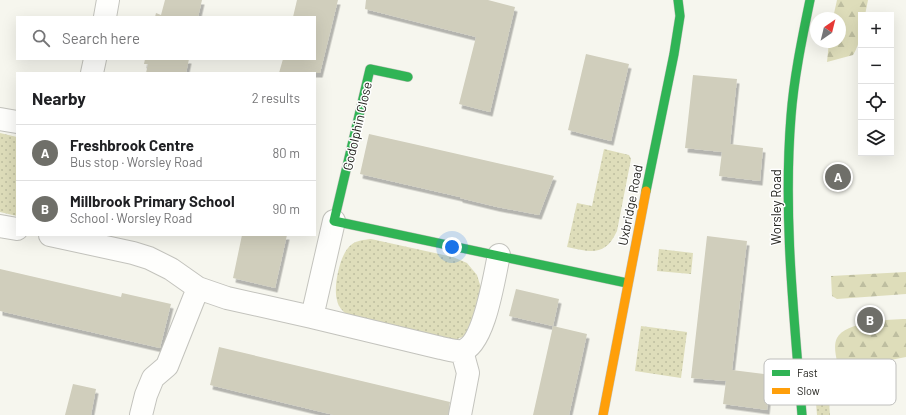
<!DOCTYPE html>
<html lang="en">
<head>
<meta charset="utf-8">
<style>
  body { margin:0; font-family:Barlow,sans-serif; background:#f6f6f6; color:#202124 }
  .controls { position:absolute; right:12px; top:12px; display:grid; overflow:hidden; border-radius:0px; box-shadow:0 4px 16px #0002 }
  .controls button { width:36px; height:36px; display:grid; place-items:center; padding:0; border:0; border-bottom:1px solid #e0e0e0; background:#fff; color:#202124; font:20px sans-serif }
  .compass { position:absolute; left:810px; top:12px; width:36px; height:36px; border-radius:50%; background:#fff; box-shadow:0 4px 16px #0002; rotate:35deg }
  .you { position:absolute; left:452px; top:247px; width:14px; height:14px; margin:-10px; border:3px solid #fff; border-radius:50%; background:#1a73e8; box-shadow:0 0 0 6px #1a73e833 }
  .badge { display:grid; place-items:center; width:26px; height:26px; border-radius:50%; background:#6f6f69; color:#fff; font-size:13px; font-weight:700 }
  .pin { position:absolute; translate:-50% -50%; border:2px solid #fff; box-shadow:0 1px 4px #0006 }
  .list { margin:0; padding:0; list-style:none }
  h2 { display:flex; justify-content:space-between; align-items:center; height:52px; margin:0; padding:0 16px; font-size:17px }
  h2 small { font-size:13px; font-weight:400; color:#757577 }
  .list li { display:grid; grid-template-columns:26px 1fr auto; gap:12px; align-items:center; box-sizing:border-box; height:56px; padding:0 16px; border-top:1px solid #e0e0e0 }
  .list b { display:block; font-size:15px; white-space:nowrap }
  .list p { margin:0; font-size:13px; white-space:nowrap; color:#757577 }
  .list em { font-size:13px; font-style:normal; color:#757577 }
  .icon { flex:none; width:22px; height:22px; fill:none; stroke:currentColor; stroke-width:2; stroke-linecap:round; stroke-linejoin:round }
  .map { position:relative; flex:none; width:906px; height:415px; overflow:hidden }
  .search { position:absolute; background:#fff; box-shadow:0 4px 16px #0002; left:16px; top:16px; width:300px; height:44px; display:flex; align-items:center; gap:10px; box-sizing:border-box; padding:0 14px; border-radius:0px; color:#757577; font-size:15px }
  .panel { position:absolute; background:#fff; box-shadow:0 4px 16px #0002; left:16px; top:72px; width:300px; height:164px; border-radius:0px }
  .map>svg:first-child { display:block }
  .grass { fill:url(#grass-dots) }
  .forest { fill:url(#forest-firs) }
  .building { fill:#d0cebc; filter:url(#shadow) }
  .lines { fill:none; stroke-linecap:round; stroke-linejoin:round }
  .street-casing { stroke:#c3c3bd; stroke-width:24 }
  .fast-casing { stroke:#c3c3bd; stroke-width:10 }
  .slow-casing { stroke:#c3c3bd; stroke-width:10 }
  .street { stroke:#fefefc; stroke-width:22 }
  .fast { stroke:#30b455; stroke-width:9 }
  .slow { stroke:#ff9f0a; stroke-width:9 }
  .labels { text-anchor:middle; dominant-baseline:central; stroke-width:3; stroke-linejoin:round; paint-order:stroke }
  .street-label { font-size:13px; fill:#262621; stroke:#fff }
  .key { fill:#fff; stroke:#bebebc; stroke-width:1 }
  .key-label { font-size:11px; fill:#262621 }
</style>
</head>
<body>
<div class="map">
<svg width="906" height="415" viewBox="0 0 906 415">
  <defs>
    <pattern id="grass-dots" width="8" height="8" patternUnits="userSpaceOnUse"><rect width="8" height="8" fill="#deddba"/><path d="M2 2h.1M6 6h.1" fill="none" stroke="#bebea0" stroke-width="1.8" stroke-linecap="round"/></pattern>
    <pattern id="forest-firs" width="22" height="20" patternUnits="userSpaceOnUse"><rect width="22" height="20" fill="#deddba"/><path d="M5 1l3.5 6h-7zM16 11l3.5 6h-7z" fill="#bebea0"/></pattern>
    <filter id="shadow"><feDropShadow dx="2.5" dy="4.5" stdDeviation="0" flood-color="#0004"/></filter>
  </defs>
  <rect width="100%" height="100%" fill="#f6f6ee"/>
  <!-- grass -->
  <path class="grass" d="M0,133L17,137V216L0,212Z
    M604,149L629,155L631,159L617,231C605,257 591,252 567,247L577,203L592,206Z
    M371,239L453,257L467,263L477,275L481,288L473,324L467,335L455,340L347,315C343,311 338,307 337,300C333,287 340,253 351,245C357,240 364,240 371,239Z
    M659,249L693,253L691,274L657,271Z
    M641,326L687,332L681,378L635,371Z
    M828,389L830,415H817L815,391Z"/>
  <!-- forest -->
  <path class="forest" d="M837,0H868L865,15H861C861,31 861,42 853,55L827,62L829,42H840V18H833Z
    M906,272V294L837,299L832,296L831,276Z
    M906,319V357L870,364L846,375L841,374C838,366 832,347 837,338C845,322 890,319 906,319Z"/>
  <!-- building -->
  <path class="building" d="M165,0H202L198,17H155L156,13L161,15Z
    M297,0H338L320,73H279L283,59H315V17H293Z
    M366,0H488L515,7L490,112L459,104L476,37L365,9Z
    M586,54L629,64L611,141L568,130Z
    M145,59H189L186,73H146L148,64H144Z
    M693,75L737,79L730,144L763,148L760,181L719,176L722,152L685,148Z
    M369,134L418,145L554,176L539,215L497,207L460,198V197L360,174Z
    M242,235H287L275,288L233,278Z
    M707,236L747,241L732,370L771,375L767,410L723,404L726,381L691,378Z
    M0,269L121,297L122,293L171,304L160,348L0,311Z
    M516,289L559,299L553,326L509,316Z
    M553,326L587,334L580,366L569,415H533Z
    M219,347L450,402L448,415H334L210,385Z
    M73,384L96,389L91,415H65Z"/>
  <g class="lines">
    <defs>
      <path id="street" d="M105,17L108,0
        M92,73L95,59
        M0,119L17,122
        M334,221L312,317L441,348C447,349 456,352 462,351C485,344 494,276 499,255
        M0,226L17,229
        M50,235L133,253L149,258L171,269L198,288L227,298L312,317
        M141,415L146,395L153,378L167,366L198,288
        M460,415L468,373L462,351"/>
      <path id="fast" d="M408,77L370,69L334,221L627,283
        M646,191L674,54L680,16L678,0
        M802,415C794,316 783,216 791,116C794,77 802,39 810,0"/>
      <path id="slow" d="M603,415C618,340 631,266 646,191"/>
    </defs>
    <!-- street casing -->
    <use href="#street" class="street-casing"/>
    <!-- fast casing -->
    <use href="#fast" class="fast-casing"/>
    <!-- slow casing -->
    <use href="#slow" class="slow-casing"/>
    <!-- street -->
    <use href="#street" class="street"/>
    <!-- fast -->
    <use href="#fast" class="fast"/>
    <!-- slow -->
    <use href="#slow" class="slow"/>
  </g>
  <g class="labels">
    <!-- street labels -->
    <g class="street-label">
      <text transform="translate(357 126) rotate(-77)">Godolphin Close</text>
      <text transform="translate(630 205) rotate(-79)">Uxbridge Road</text>
      <text transform="translate(776 207) rotate(-90)">Worsley Road</text>
    </g>
  </g>
  <!-- legend -->
  <rect x="764" y="359" width="132" height="46" rx="6" class="key"/>
  <rect x="772" y="370" width="18" height="6" fill="#30b455"/>
  <rect x="772" y="388" width="18" height="6" fill="#ff9f0a"/>
  <g class="key-label">
    <text x="797" y="377">Fast</text>
    <text x="797" y="395">Slow</text>
  </g>
</svg>
<div class="controls">
<button>+</button>
<button>−</button>
<button><svg class="icon" aria-label="locate" viewBox="0 0 24 24"><circle cx="12" cy="12" r="6"/><path d="M12 2v4M12 18v4M2 12h4M18 12h4"/></svg></button>
<button><svg class="icon" aria-label="layers" viewBox="0 0 24 24"><path d="M12 4l9 5-9 5-9-5zM3 14l9 5 9-5"/></svg></button>
</div>
<svg class="compass" viewBox="-18 -18 36 36"><path d="M0-13l5 13h-10z" fill="#e53935"/><path d="M0 13l5-13h-10z" fill="#757577"/></svg>
<div class="you"></div>
<div class="pin badge" style="left:838px;top:177px">A</div>
<div class="pin badge" style="left:870px;top:320px">B</div>
<div class="search"><svg class="icon" aria-label="search" viewBox="0 0 24 24"><circle cx="10" cy="10" r="6"/><path d="M15 15l6 6"/></svg>Search here</div>
<section class="panel">
<h2>Nearby<small>2 results</small></h2>
<ul class="list">
<li><span class="badge">A</span><div><b>Freshbrook Centre</b><p>Bus stop · Worsley Road</p></div><em>80 m</em></li>
<li><span class="badge">B</span><div><b>Millbrook Primary School</b><p>School · Worsley Road</p></div><em>90 m</em></li>
</ul>
</section>
</div>
</body>
</html>
